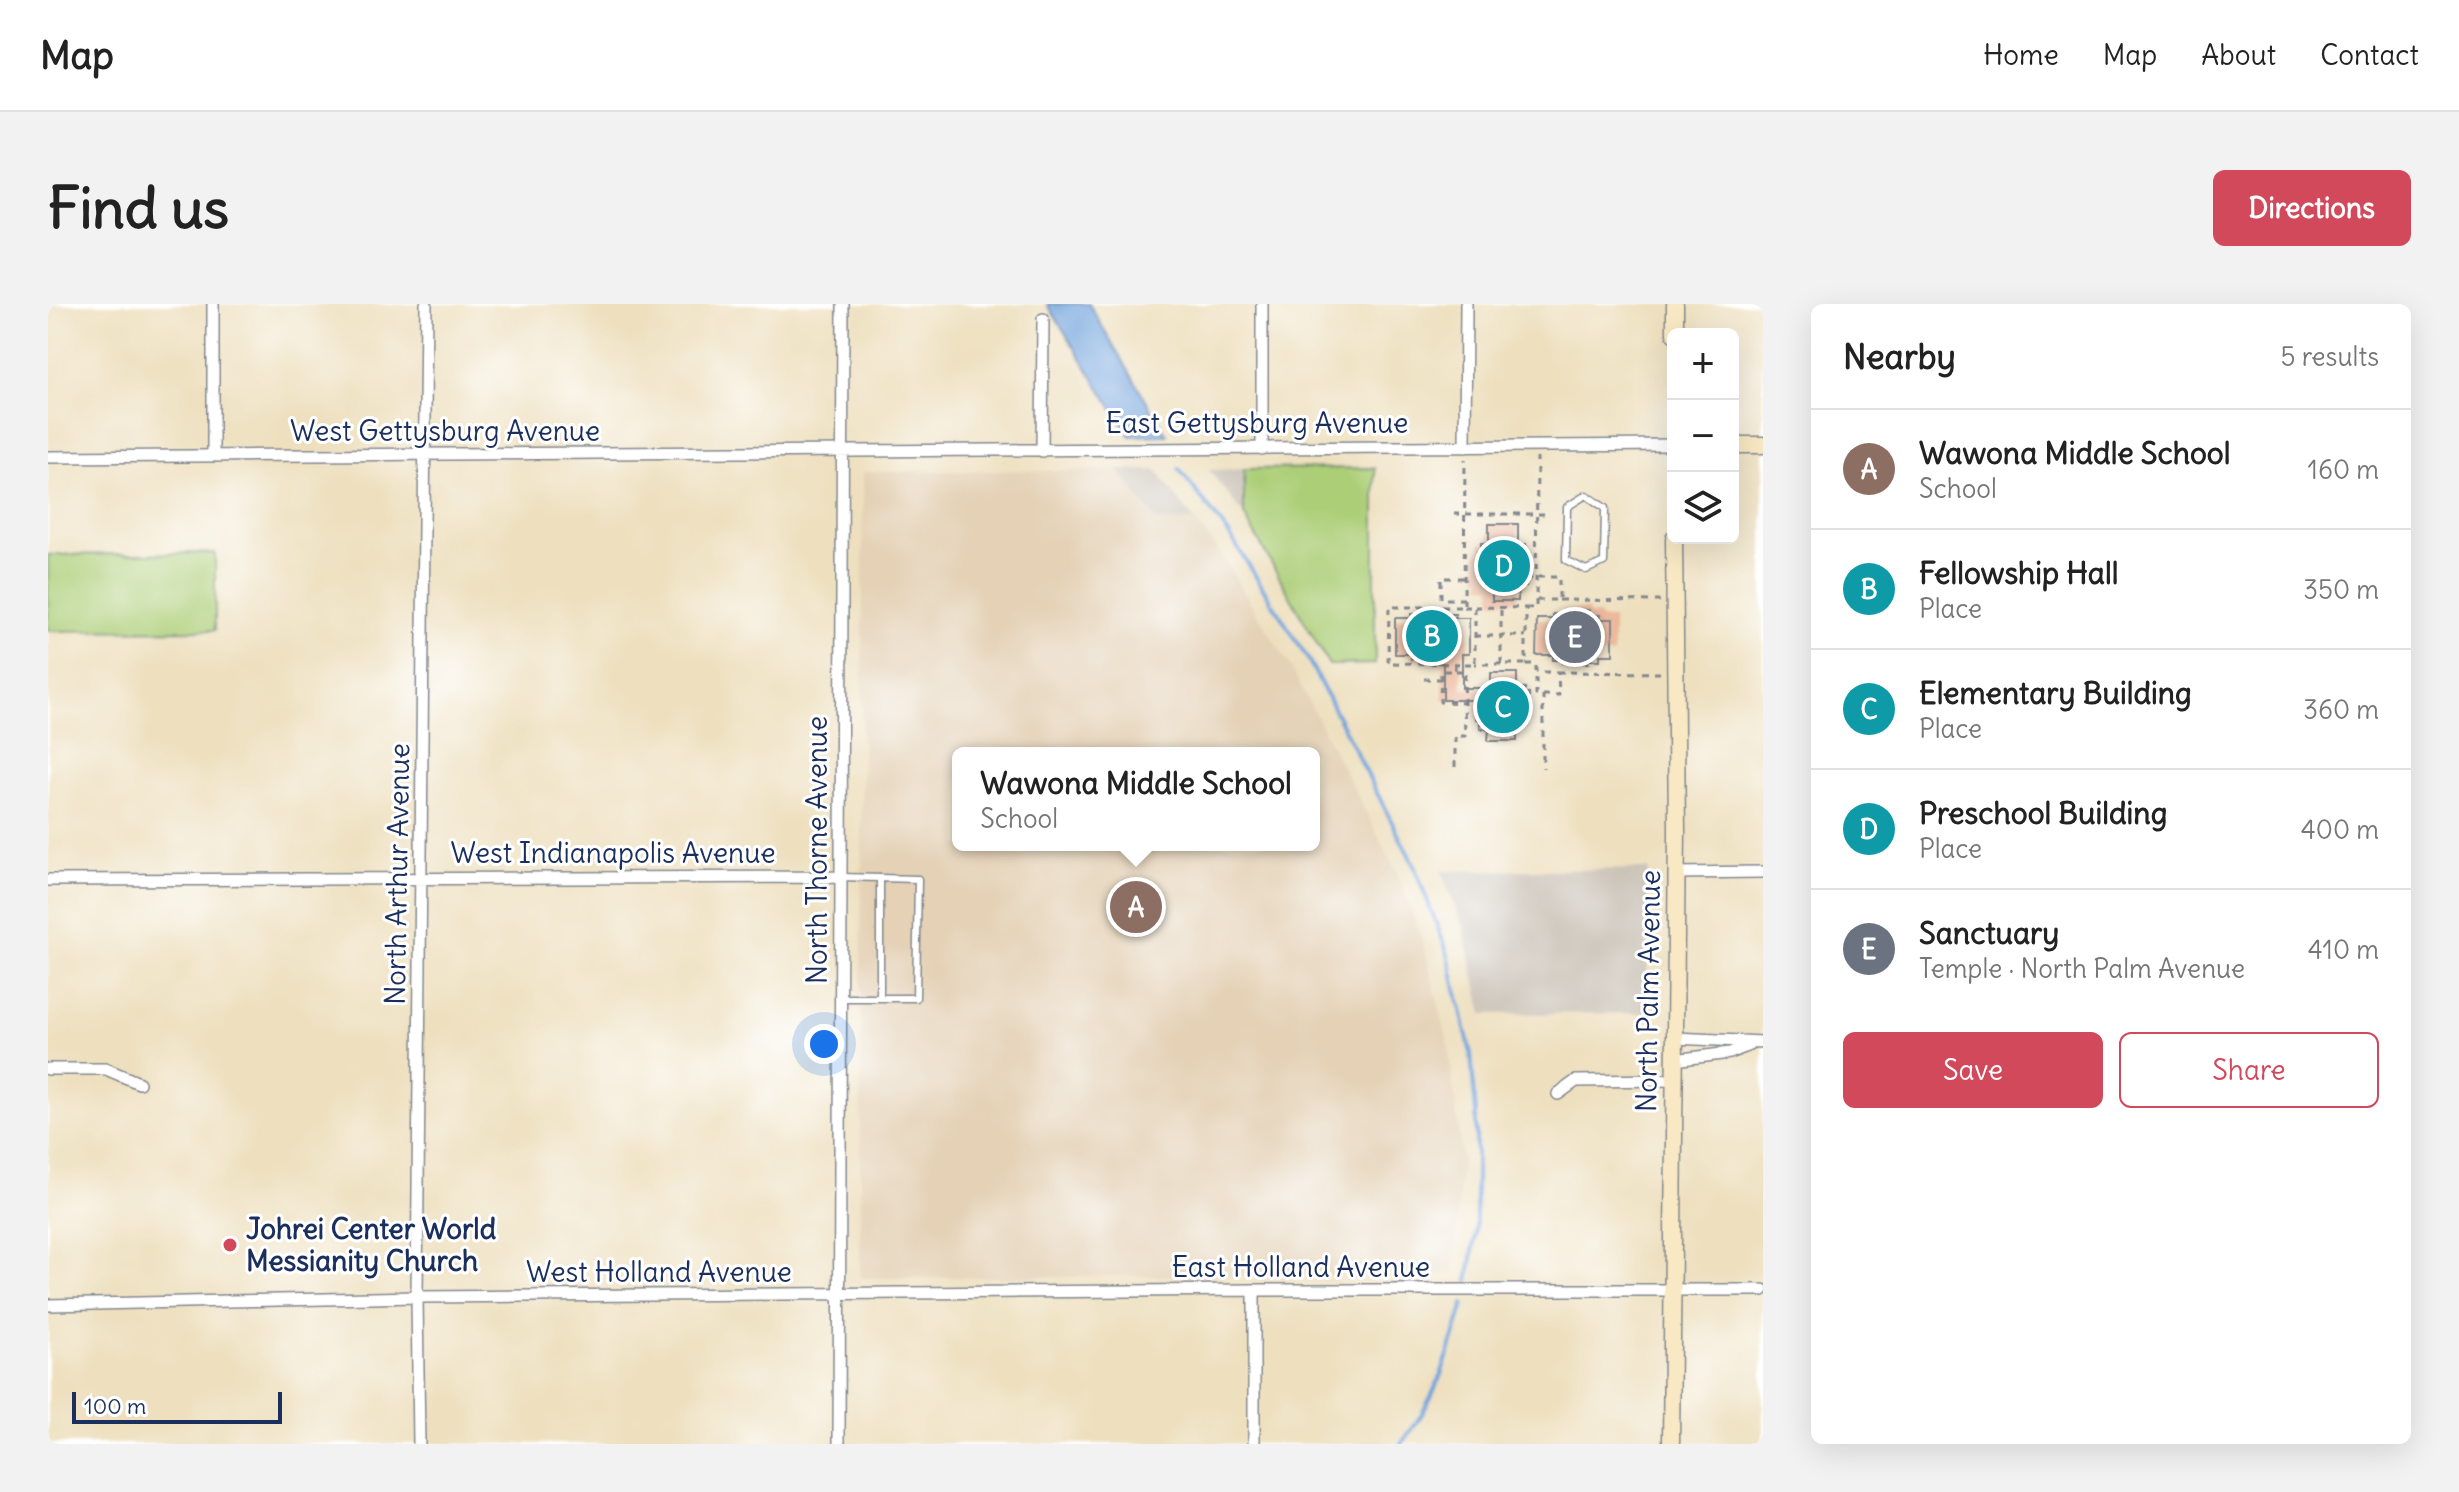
<!DOCTYPE html>
<html lang="en">
<head>
<meta charset="utf-8">
<style>
  body { margin:0; font-family:Delius,sans-serif; background:#f2f2f2; color:#222 }
  .controls { position:absolute; right:24px; top:24px; display:grid; overflow:hidden; border-radius:12px; box-shadow:0 8px 32px #0002 }
  .controls button { width:72px; height:72px; display:grid; place-items:center; padding:0; border:0; border-bottom:2px solid #e0e0e0; background:#fff; color:#222; font:40px sans-serif }
  .scale { position:absolute; left:24px; bottom:20px; width:210px; box-sizing:border-box; padding-left:8px; border:4px solid #1b2f5e; border-top:0; font-size:22px; line-height:28px; white-space:nowrap; color:#1b2f5e; -webkit-text-stroke:6px #fff; paint-order:stroke }
  .you { position:absolute; left:776px; top:740px; width:28px; height:28px; margin:-20px; border:6px solid #fff; border-radius:50%; background:#1a73e8; box-shadow:0 0 0 12px #1a73e833 }
  .badge { display:grid; place-items:center; width:52px; height:52px; border-radius:50%; background:#d1495b; color:#fff; font-size:26px; font-weight:700 }
  .pin { position:absolute; translate:-50% -50%; border:4px solid #fff; box-shadow:0 2px 8px #0006 }
  .popup { position:absolute; left:904px; top:443px; width:368px; height:104px; box-sizing:border-box; display:grid; place-content:center; border-radius:12px; background:#fff; filter:drop-shadow(0 2px 6px #0005); font-size:26px; white-space:nowrap; color:#767676 }
  .popup b { font-size:30px; color:#222 }
  .popup::after { content:''; position:absolute; left:50%; top:100%; margin-left:-16px; border:16px solid transparent; border-top-color:#fff }
  .list { margin:0; padding:0; list-style:none }
  h2 { display:flex; justify-content:space-between; align-items:center; height:104px; margin:0; padding:0 32px; font-size:34px }
  h2 small { font-size:26px; font-weight:400; color:#767676 }
  .list li { display:grid; grid-template-columns:52px 1fr auto; gap:24px; align-items:center; box-sizing:border-box; height:120px; padding:0 32px; border-top:2px solid #e0e0e0 }
  .list b { display:block; font-size:30px; white-space:nowrap }
  .list p { margin:0; font-size:26px; white-space:nowrap; color:#767676 }
  .list em { font-size:26px; font-style:normal; color:#767676 }
  .actions { display:flex; gap:16px; padding:24px 32px }
  .actions a { flex:1; padding:18px 0; border:2px solid #d1495b; border-radius:12px; text-align:center; font-size:28px; color:#d1495b }
  .actions .main { background:#d1495b; color:#fff }
  .icon { flex:none; width:44px; height:44px; fill:none; stroke:currentColor; stroke-width:2; stroke-linecap:round; stroke-linejoin:round }
  .map { position:relative; flex:none; width:1715px; height:1140px; overflow:hidden; border-radius:12px }
  header { display:flex; align-items:center; gap:48px; box-sizing:border-box; height:112px; padding:0 40px; background:#fff; border-bottom:2px solid #e0e0e0 }
  header strong { font-size:38px }
  nav { display:flex; gap:44px; margin-inline-start:auto; font-size:28px }
  .intro { display:flex; align-items:center; justify-content:space-between; box-sizing:border-box; height:192px; padding:0 48px }
  h1 { margin:0; font-size:56px }
  .button { padding:20px 36px; border-radius:12px; background:#d1495b; color:#fff; font-size:28px; font-weight:700 }
  main { display:flex; gap:48px; padding:0 48px }
  aside { flex:1; background:#fff; border-radius:12px; box-shadow:0 8px 32px #0002 }
  .map>svg:first-child { display:block }
  .built { fill:#e4d1b6; fill-rule:evenodd }
  .industrial { fill:#cbc3b8 }
  .green { fill:#acce76; stroke:#647e6a; stroke-width:2 }
  .water { fill:#6fa2db; stroke:#45689c; stroke-width:2 }
  .lines { fill:none; stroke-linecap:round; stroke-linejoin:round }
  .stream { stroke:#6fa2db; stroke-width:4 }
  .building { fill:#ebb698 }
  .lane-casing { stroke:#84888e; stroke-width:9 }
  .street-casing { stroke:#84888e; stroke-width:14 }
  .secondary-casing { stroke:#84888e; stroke-width:19 }
  .path { stroke:#84888e; stroke-width:3; stroke-dasharray:6 6; stroke-linecap:butt }
  .lane { stroke:#fff; stroke-width:6 }
  .street { stroke:#fff; stroke-width:11 }
  .secondary { stroke:#f8e8c3; stroke-width:16 }
  .poi-dot { fill:#d1495b; stroke:#fff; stroke-width:3 }
  .labels { text-anchor:middle; dominant-baseline:central; stroke-width:6; stroke-linejoin:round; paint-order:stroke }
  .street-label { font-size:28px; fill:#1b2f5e; stroke:#fff }
  .poi-label { font-size:28px; font-weight:bold; fill:#1b2f5e; stroke:#fff; text-anchor:start }
</style>
</head>
<body>
<header>
<strong>Map</strong>
<nav><a>Home</a><a>Map</a><a>About</a><a>Contact</a></nav>
</header>
<div class="intro"><h1>Find us</h1><a class="button">Directions</a></div>
<main>
<div class="map">
<svg width="1715" height="1140" viewBox="0 0 1715 1140">
  <rect width="100%" height="100%" fill="#fff"/>
  <filter id="ink" filterUnits="userSpaceOnUse"><feTurbulence type="fractalNoise" baseFrequency=".0125" numOctaves="2"/><feDisplacementMap in="SourceGraphic" scale="16" xChannelSelector="R" yChannelSelector="G"/><feConvolveMatrix kernelMatrix="1 2 1 2 8 2 1 2 1" color-interpolation-filters="sRGB"/></filter>
  <filter id="wash" filterUnits="userSpaceOnUse"><feTurbulence type="fractalNoise" baseFrequency=".006" numOctaves="4" result="noise"/><feDisplacementMap in="SourceGraphic" scale="32" xChannelSelector="R" yChannelSelector="G"/><feGaussianBlur stdDeviation="1.8" result="paint"/><feColorMatrix in="noise" values="0 0 0 0 0 0 0 0 0 0 0 0 0 0 0 0 0 1.4 0 .05"/><feComposite in="paint" operator="in"/></filter>
  <g filter="url(#wash)">
    <rect width="100%" height="100%" fill="#eee0bf"/>
    <!-- built -->
    <path class="built" d="M1070,166L1109,217H1147L1172,249L1242,362L1349,568L1375,638L1400,738L1414,855L1405,970L812,974L815,168ZM910,449H1266V541H910Z"/>
    <!-- industrial -->
    <path class="industrial" d="M1196,165V211L1161,166Z
      M1070,166H1108L1147,217H1109Z
      M1600,565L1599,709L1435,710L1416,625L1393,567Z"/>
    <!-- green -->
    <path class="green" d="M1327,164V360L1281,361L1196,211V165Z
      M167,249V326L0,327V251Z"/>
    <!-- water -->
    <path class="water" d="M999,0H1041L1119,131L1082,132Z"/>
    <g class="lines">
      <!-- stream -->
      <path class="stream" d="M1131,165L1183,233L1261,357L1365,559L1400,650L1423,750L1428,810V930L1420,977
        M1353,1140C1387,1099 1401,1051 1416,1000"/>
    </g>
    <g id="blocks">
      <!-- building -->
      <path class="building" d="M1441,220H1470V240H1478V249H1483V275H1478V282H1470V297H1444V282L1433,281V274H1429V248H1433V239H1441Z
        M1374,305H1398V310H1407V314H1421V350H1414V384H1443V369H1469V384H1477V390H1481V416H1477V425H1469V437H1440L1441,425H1432V416L1428,415V396H1395V359H1375V355H1363V350H1347V314H1363V310H1374Z
        M1516,306H1541V311H1552V315H1565V351H1552V356H1540V359H1515V356H1505V351H1488L1489,315H1505V310H1516Z"/>
    </g>
  </g>
  <g filter="url(#ink)">
    <use href="#blocks" fill-opacity="0" stroke="#84888e" stroke-width="2"/>
    <g class="lines">
      <defs>
        <path id="lane" d="M1538,191L1557,204L1556,258L1538,266L1518,256L1519,203Z
          M832,574V694
          M793,694H868L870,575L793,573"/>
        <path id="street" d="M1417,143L1418,0
          M1214,145V0
          M994,147L995,15
          M165,152V0
          M0,153L1625,141
          M1628,569L1715,568
          M0,576L793,573
          M1626,734L1715,738
          M1626,756L1682,749L1701,741
          M0,765H58L91,779
          M1510,790L1528,777L1625,776
          M0,1001L369,993L1206,986H1715
          M371,1140L369,993L378,0
          M791,1140L795,0
          M1206,1140V986"/>
        <path id="secondary" d="M1627,30V0
          M1685,141H1715
          M1623,1140L1629,526L1626,234"/>
      </defs>
      <!-- lane casing -->
      <use href="#lane" class="lane-casing"/>
      <!-- street casing -->
      <use href="#street" class="street-casing"/>
      <!-- secondary casing -->
      <use href="#secondary" class="secondary-casing"/>
      <!-- path -->
      <path class="path" d="M1406,210H1499
        M1416,295H1393V274H1416
        M1489,296H1511V273H1489
        M1511,296L1612,297
        M1416,303H1427V360L1340,359L1341,303H1416L1417,155
        M1427,303L1478,304V360H1427
        M1478,304H1488L1489,154
        M1427,332H1478
        M1407,360V367H1393L1392,398L1416,399L1417,432H1407V464
        M1453,360V304
        M1478,360H1488V391H1511L1510,368H1488
        M1408,367H1417L1416,399
        M1510,368L1615,369
        M1376,375H1393
        M1495,391V464"/>
      <!-- lane -->
      <use href="#lane" class="lane"/>
      <!-- street -->
      <use href="#street" class="street"/>
      <!-- secondary -->
      <use href="#secondary" class="secondary"/>
    </g>
  </g>
  <!-- markers -->
  <circle class="poi-dot" cx="182" cy="941" r="8"/>
  <g class="labels">
    <!-- street labels -->
    <g class="street-label">
      <text x="1209" y="119">East Gettysburg Avenue</text>
      <text x="397" y="127">West Gettysburg Avenue</text>
      <text transform="translate(769 546) rotate(-90)">North Thorne Avenue</text>
      <text x="565" y="549">West Indianapolis Avenue</text>
      <text transform="translate(349 570) rotate(-89)">North Arthur Avenue</text>
      <text transform="translate(1600 687) rotate(-89)">North Palm Avenue</text>
      <text x="1253" y="963">East Holland Avenue</text>
      <text x="611" y="968">West Holland Avenue</text>
    </g>
    <!-- poi labels -->
    <g class="poi-label">
      <text x="198" y="925">Johrei Center World<tspan x="198" dy="32">Messianity Church</tspan></text>
    </g>
  </g>
</svg>
<div class="controls">
<button>+</button>
<button>−</button>
<button><svg class="icon" aria-label="layers" viewBox="0 0 24 24"><path d="M12 4l9 5-9 5-9-5zM3 14l9 5 9-5"/></svg></button>
</div>
<div class="scale">100 m</div>
<div class="you"></div>
<div class="pin badge" style="left:1088px;top:603px;background:#8d6e63">A</div>
<div class="popup"><b>Wawona Middle School</b>School</div>
<div class="pin badge" style="left:1384px;top:332px;background:#0f9aa8">B</div>
<div class="pin badge" style="left:1455px;top:403px;background:#0f9aa8">C</div>
<div class="pin badge" style="left:1456px;top:262px;background:#0f9aa8">D</div>
<div class="pin badge" style="left:1527px;top:333px;background:#6b7280">E</div>
</div>
<aside>
<h2>Nearby<small>5 results</small></h2>
<ul class="list">
<li><span class="badge" style="background:#8d6e63">A</span><div><b>Wawona Middle School</b><p>School</p></div><em>160 m</em></li>
<li><span class="badge" style="background:#0f9aa8">B</span><div><b>Fellowship Hall</b><p>Place</p></div><em>350 m</em></li>
<li><span class="badge" style="background:#0f9aa8">C</span><div><b>Elementary Building</b><p>Place</p></div><em>360 m</em></li>
<li><span class="badge" style="background:#0f9aa8">D</span><div><b>Preschool Building</b><p>Place</p></div><em>400 m</em></li>
<li><span class="badge" style="background:#6b7280">E</span><div><b>Sanctuary</b><p>Temple · North Palm Avenue</p></div><em>410 m</em></li>
</ul>
<div class="actions"><a class="main">Save</a><a>Share</a></div>
</aside>
</main>
</body>
</html>
